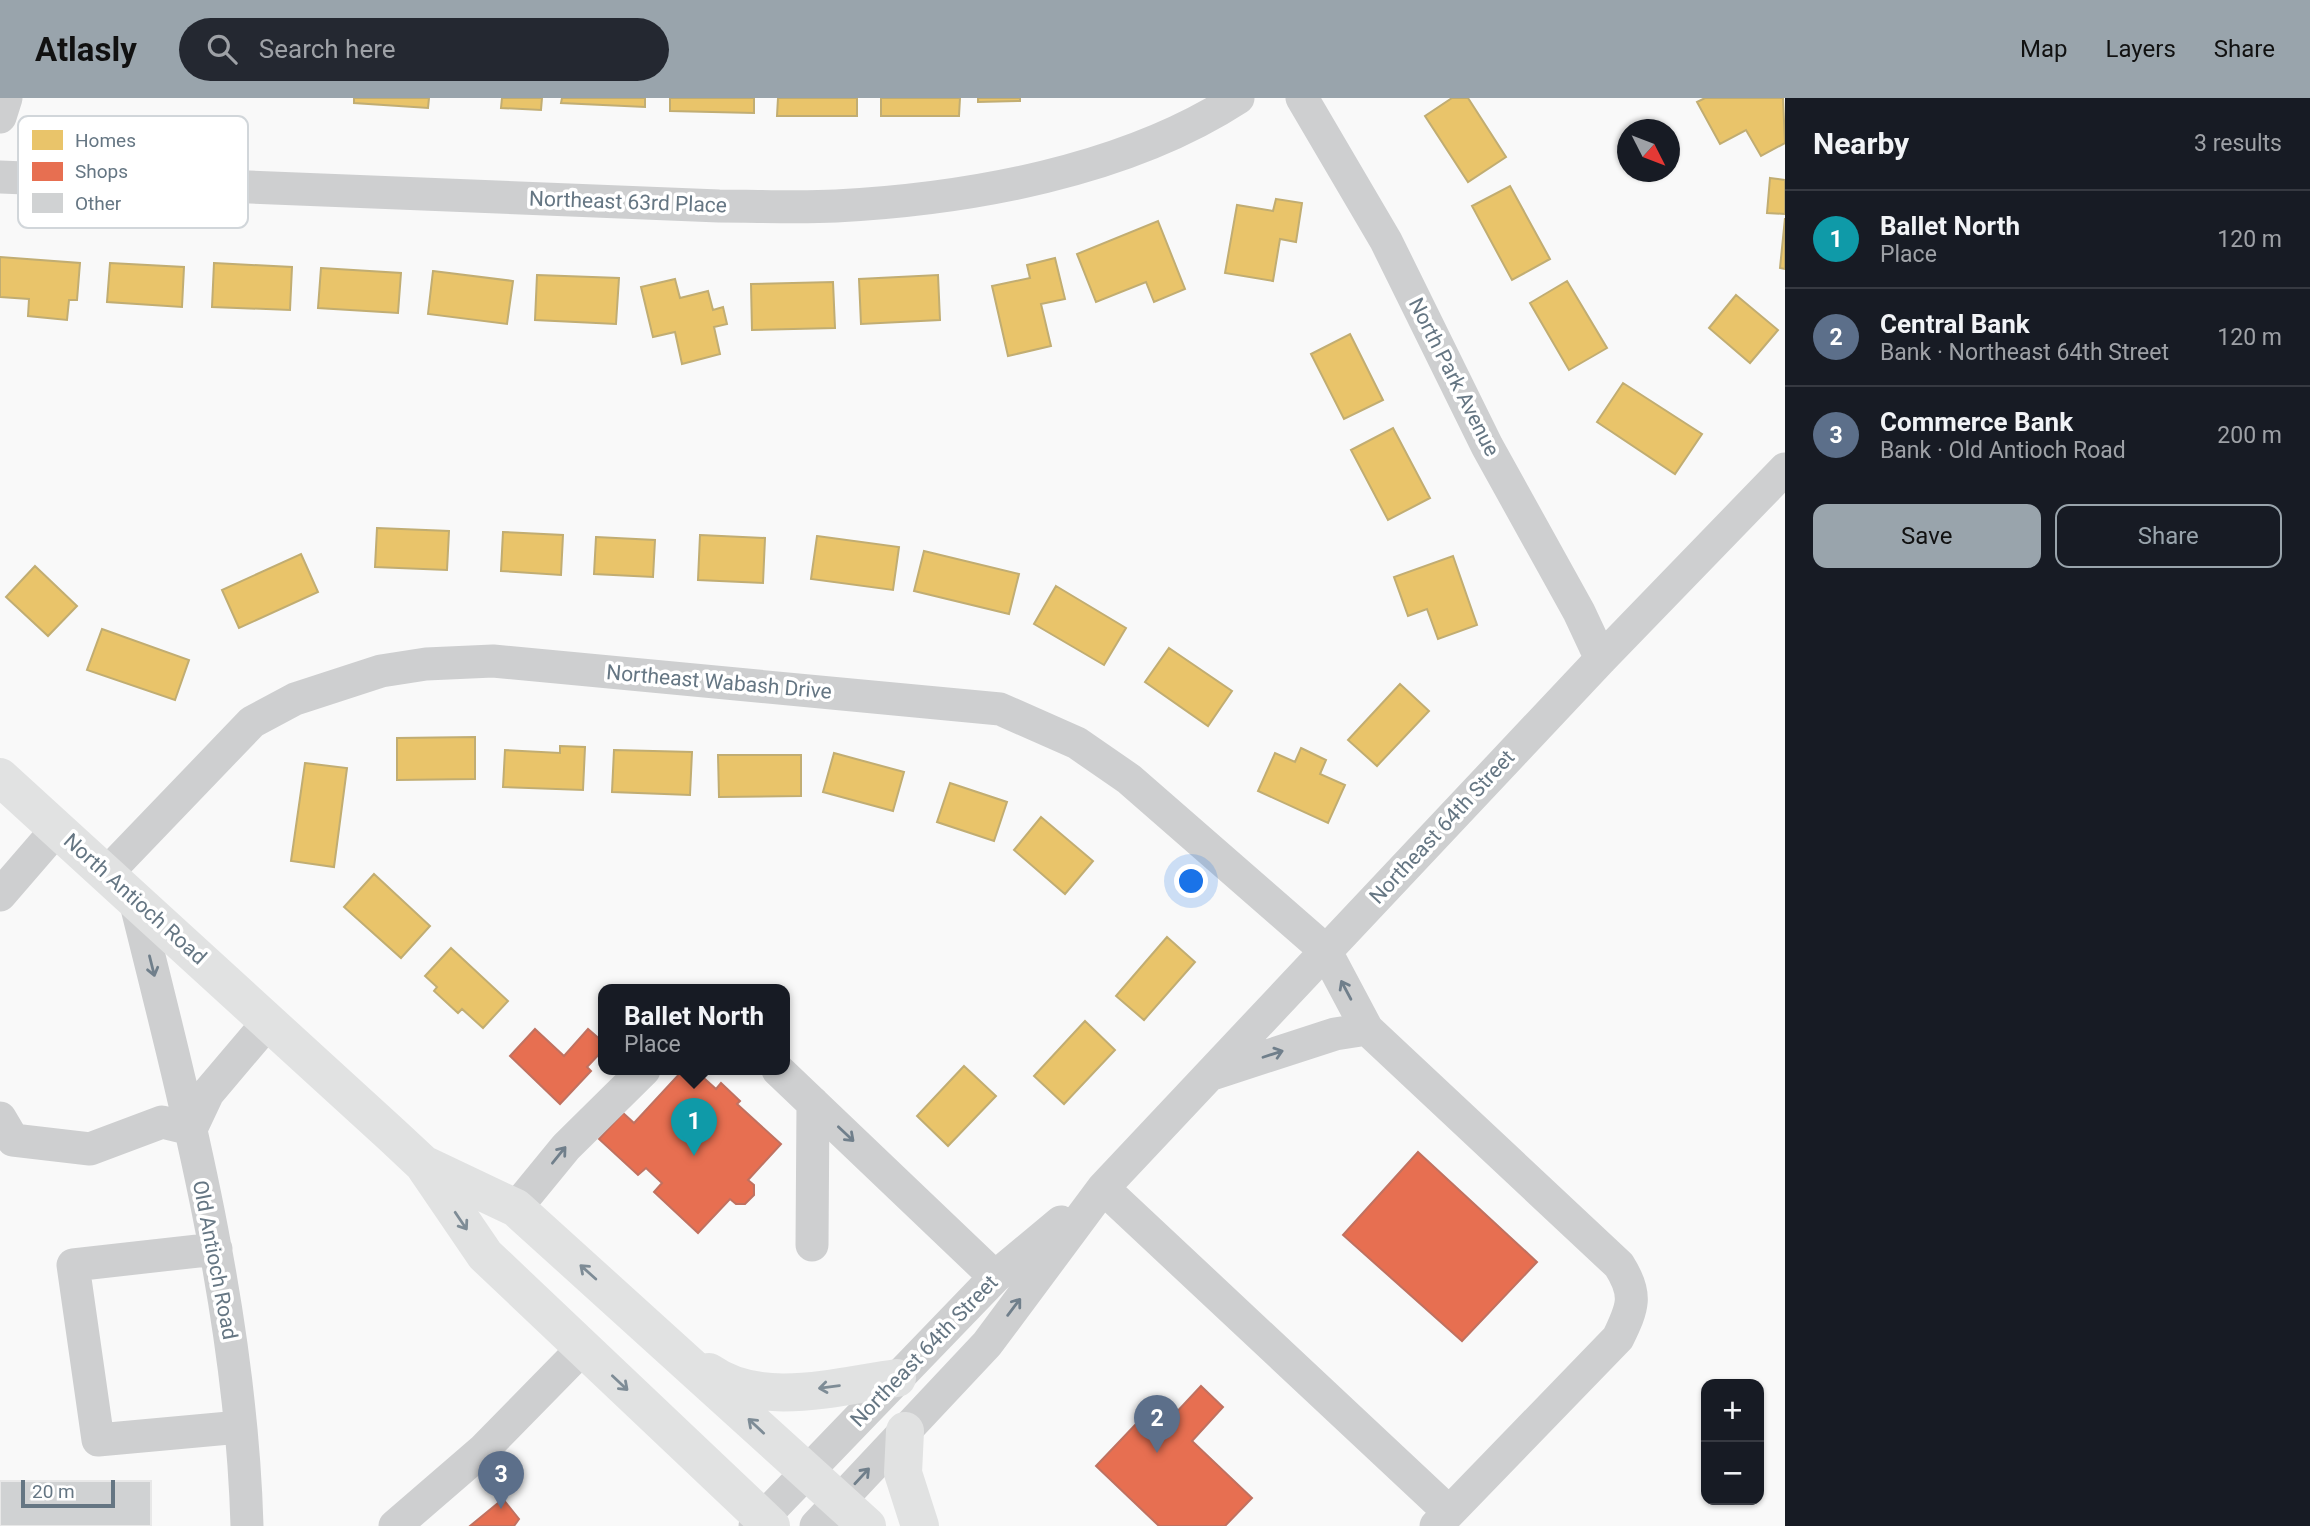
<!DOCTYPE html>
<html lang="en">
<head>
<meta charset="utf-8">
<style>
  body { margin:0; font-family:Roboto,sans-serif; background:#242831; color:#f1f3f6 }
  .controls { position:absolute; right:21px; bottom:21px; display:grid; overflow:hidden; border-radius:14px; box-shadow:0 2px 5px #0004 }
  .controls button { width:63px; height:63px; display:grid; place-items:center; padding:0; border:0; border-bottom:2px solid #363941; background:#171b24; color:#f1f3f6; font:35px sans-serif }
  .compass { position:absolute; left:1617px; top:21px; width:63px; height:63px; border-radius:50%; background:#171b24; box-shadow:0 2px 5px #0004; rotate:132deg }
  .scale { position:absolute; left:21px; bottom:18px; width:94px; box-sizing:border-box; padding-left:7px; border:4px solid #657683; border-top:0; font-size:19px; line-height:24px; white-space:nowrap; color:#657683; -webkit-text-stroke:5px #fff; paint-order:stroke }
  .you { position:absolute; left:1192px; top:784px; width:24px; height:24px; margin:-18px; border:5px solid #fff; border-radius:50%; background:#1a73e8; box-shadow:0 0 0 10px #1a73e833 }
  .badge { display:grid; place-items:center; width:46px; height:46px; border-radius:50%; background:#99a4ac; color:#fff; font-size:23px; font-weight:700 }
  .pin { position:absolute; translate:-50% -58px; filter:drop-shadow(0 2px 4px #0008) }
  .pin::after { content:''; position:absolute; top:37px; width:24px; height:21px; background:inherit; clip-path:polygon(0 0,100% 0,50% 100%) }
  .popup { position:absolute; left:598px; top:886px; width:192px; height:91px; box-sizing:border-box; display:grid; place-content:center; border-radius:14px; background:#171b24; filter:drop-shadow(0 2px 5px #0005); font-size:23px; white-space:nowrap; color:#9ea1a6 }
  .popup b { font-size:26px; color:#f1f3f6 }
  .popup::after { content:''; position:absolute; left:50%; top:100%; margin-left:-14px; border:14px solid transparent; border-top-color:#171b24 }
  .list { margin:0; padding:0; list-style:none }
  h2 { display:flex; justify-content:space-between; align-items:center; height:91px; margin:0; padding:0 28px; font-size:30px }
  h2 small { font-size:23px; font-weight:400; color:#9ea1a6 }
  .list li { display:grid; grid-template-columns:46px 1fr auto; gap:21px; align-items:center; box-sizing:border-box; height:98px; padding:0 28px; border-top:2px solid #363941 }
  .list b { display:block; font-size:26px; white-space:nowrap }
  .list p { margin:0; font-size:23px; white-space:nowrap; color:#9ea1a6 }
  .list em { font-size:23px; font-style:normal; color:#9ea1a6 }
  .actions { display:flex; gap:14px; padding:21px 28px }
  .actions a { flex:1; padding:16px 0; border:2px solid #99a4ac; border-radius:14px; text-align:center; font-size:24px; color:#99a4ac }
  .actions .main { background:#99a4ac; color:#111 }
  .icon { flex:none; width:38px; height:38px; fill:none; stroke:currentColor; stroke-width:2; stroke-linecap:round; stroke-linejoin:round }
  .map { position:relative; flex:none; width:1785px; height:1428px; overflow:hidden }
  header { display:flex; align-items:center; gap:42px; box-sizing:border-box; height:98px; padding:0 35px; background:#99a4ac; color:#111 }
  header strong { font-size:33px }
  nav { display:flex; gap:38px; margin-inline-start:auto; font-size:24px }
  .search { width:490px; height:63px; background:#242831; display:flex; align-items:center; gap:18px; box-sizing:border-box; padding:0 24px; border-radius:38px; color:#9ea1a6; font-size:26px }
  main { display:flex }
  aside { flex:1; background:#171b24 }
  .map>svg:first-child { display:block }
  .homes { fill:#e9c46a; stroke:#c1ad72; stroke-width:2 }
  .shops { fill:#e76f51; stroke:#c07160; stroke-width:2 }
  .building { fill:#d0d2d3; stroke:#e8e8e8; stroke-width:2 }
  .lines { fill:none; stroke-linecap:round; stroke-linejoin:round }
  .minor { stroke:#cecfd0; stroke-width:33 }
  .major { stroke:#e1e2e2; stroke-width:38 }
  .oneway { stroke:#707f8b }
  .oneway2 { stroke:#7e8c96 }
  .labels { text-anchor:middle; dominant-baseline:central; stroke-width:7; stroke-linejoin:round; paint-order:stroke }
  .street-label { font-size:21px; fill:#657683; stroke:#fff }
  .key { fill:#fff; stroke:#d1d6da; stroke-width:2 }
  .key-label { font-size:19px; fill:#657683 }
</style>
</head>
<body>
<header>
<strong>Atlasly</strong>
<div class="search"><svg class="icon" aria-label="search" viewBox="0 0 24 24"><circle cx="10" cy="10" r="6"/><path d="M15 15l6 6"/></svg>Search here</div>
<nav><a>Map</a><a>Layers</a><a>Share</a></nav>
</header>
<main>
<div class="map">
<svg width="1785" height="1428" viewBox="0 0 1785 1428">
  <rect width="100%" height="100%" fill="#f9f9f9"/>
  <!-- homes -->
  <path class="homes" d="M354,0H429L428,10L354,5Z
    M502,0H542L541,12L501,10Z
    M562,0H645V9L561,5Z
    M670,0H754V15L670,13Z
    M778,0H857V18H777Z
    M881,0H960L959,18H881Z
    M978,0H1020V3L978,4Z
    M1452,0H1468L1506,59L1468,84L1425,18Z
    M1705,0H1783L1785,45L1761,58L1746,32L1720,46L1697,4Z
    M1770,80L1785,82V116L1767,115Z
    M1510,88L1550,161L1512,182L1472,108Z
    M1276,101L1302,105L1296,144L1280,141L1273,183L1225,175L1237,107L1273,113Z
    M1785,120V171L1780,170Z
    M1158,123L1185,191L1154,204L1146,184L1096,204L1077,156Z
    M0,159L80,165L77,202H69L67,222L28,218L29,201L0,199Z
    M1055,160L1065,201L1041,206L1051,248L1008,258L992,188L1030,180L1027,167Z
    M110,165L184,169L182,209L107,204Z
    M214,165L292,169L290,212L212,209Z
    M321,170L401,175L398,215L318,210Z
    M433,173L513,183L507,226L428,216Z
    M537,177L619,180L616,226L535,222Z
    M938,177L940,222L861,226L859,181Z
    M675,181L680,200L708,193L713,212L723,209L727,226L714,229L720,256L682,266L675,234L653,239L641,189Z
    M1567,183L1607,250L1569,272L1530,205Z
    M833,184L835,230L752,232L751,186Z
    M1736,197L1778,232L1750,265L1709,230Z
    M1350,236L1383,302L1344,321L1311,256Z
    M1623,285L1702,336L1675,376L1597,324Z
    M1393,330L1430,400L1388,422L1351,352Z
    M377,430L449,433L447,472L375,469Z
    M503,434L563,437L561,477L501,473Z
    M700,437L765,440L763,485L698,482Z
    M817,438L899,449L893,492L811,481Z
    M596,439L655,442L653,479L594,476Z
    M924,453L1019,476L1009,516L914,493Z
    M301,456L318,494L239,530L222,492Z
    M1453,458L1477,527L1438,541L1427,511L1408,518L1394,479Z
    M35,468L77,508L48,538L6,499Z
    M1056,488L1126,530L1104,567L1034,526Z
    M102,531L189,562L175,602L87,572Z
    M1169,550L1232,593L1208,628L1145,584Z
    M1400,586L1429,613L1377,668L1348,642Z
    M475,639V681L397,682V640Z
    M560,648L585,649L583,692L503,689L505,652L560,655Z
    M1301,650L1326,662L1320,676L1345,687L1328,725L1258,693L1275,655L1295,664Z
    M614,652L692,654L690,697L612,694Z
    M834,655L904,674L893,713L823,694Z
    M718,657H801V698L719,699Z
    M305,665L347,670L334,769L291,763Z
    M950,685L1007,704L994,743L937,724Z
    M1041,719L1093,763L1065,796L1014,752Z
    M374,776L430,828L401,860L344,809Z
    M1167,839L1195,864L1144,922L1116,898Z
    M451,850L508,903L483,930L462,911L458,915L434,893L437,889L425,878Z
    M1085,923L1115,952L1064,1006L1034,978Z
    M964,968L996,998L948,1048L917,1018Z"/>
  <!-- shops -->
  <path class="shops" d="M535,931L564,958L588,931L603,944V952L587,969L591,973L560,1006L510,958Z
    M683,972H695L716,991L721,985L740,1003L737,1006L781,1046L748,1082L754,1087V1097L745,1106H736L730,1101L698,1135L654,1094L662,1085L646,1070L638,1077L599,1041L623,1015L634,1025Z
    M1418,1054L1537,1164L1462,1243L1343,1137Z
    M1201,1288L1223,1309L1192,1343L1252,1400L1225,1428H1159L1096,1368L1157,1304L1172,1319Z
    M503,1401L519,1421L514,1428H470Z"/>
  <!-- building -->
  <path class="building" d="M0,1383H151V1428H0Z"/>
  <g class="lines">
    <!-- minor -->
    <path class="minor" d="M1302,0L1386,143L1487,348L1579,514L1601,561
      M0,19L6,0
      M0,79L719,108C758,108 798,110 836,108C969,101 1126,73 1238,0
      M106,776L252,624L295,601L381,573L426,566L493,563L1000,611L1077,645L1129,681L1325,852L1367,931L1619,1167C1638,1197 1633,1209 1618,1240L1436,1428
      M0,797L57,731
      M135,802C186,1007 241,1215 247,1428
      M778,972L995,1179
      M1212,976L1335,936L1367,931
      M0,1020L13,1042L90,1051L162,1024L191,1031
      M191,1031L208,995L269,923
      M1103,1090L1449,1414
      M516,1110L566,1049L644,972
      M812,1147L813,1005
      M216,1151L73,1167L98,1342L240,1329
      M395,1428L483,1352L583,1250
      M755,1428L995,1179L1061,1124
      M816,1428L987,1246L1103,1090L1601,561L1785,371"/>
    <!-- major -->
    <path class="major" d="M0,679L392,1037L423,1066L485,1157L771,1428
      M425,1067L516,1110L867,1428
      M709,1274C761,1311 838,1288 897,1280
      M905,1333L903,1375L920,1428"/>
  </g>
  <!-- one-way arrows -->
  <defs><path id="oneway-shaft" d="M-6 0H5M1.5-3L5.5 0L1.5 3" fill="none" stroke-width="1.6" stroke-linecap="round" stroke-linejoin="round" transform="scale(1.75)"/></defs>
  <g class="oneway">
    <use href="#oneway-shaft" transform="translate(152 868) rotate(76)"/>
    <use href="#oneway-shaft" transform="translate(1346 892) rotate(-118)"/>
    <use href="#oneway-shaft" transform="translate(1273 956) rotate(-18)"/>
    <use href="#oneway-shaft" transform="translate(846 1036) rotate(43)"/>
    <use href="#oneway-shaft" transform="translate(559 1057) rotate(-51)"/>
    <use href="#oneway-shaft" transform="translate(1014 1209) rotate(-53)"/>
    <use href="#oneway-shaft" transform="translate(862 1378) rotate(-47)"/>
  </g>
  <g class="oneway2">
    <use href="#oneway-shaft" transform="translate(461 1123) rotate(56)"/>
    <use href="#oneway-shaft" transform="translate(588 1174) rotate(-138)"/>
    <use href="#oneway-shaft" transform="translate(620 1285) rotate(43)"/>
    <use href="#oneway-shaft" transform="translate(829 1289) rotate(173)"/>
    <use href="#oneway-shaft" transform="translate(756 1328) rotate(-137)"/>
  </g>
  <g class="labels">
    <!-- street labels -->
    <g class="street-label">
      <text transform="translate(628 104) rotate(2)">Northeast 63rd Place</text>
      <text transform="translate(1454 279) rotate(63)">North Park Avenue</text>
      <text transform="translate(719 584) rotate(5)">Northeast Wabash Drive</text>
      <text transform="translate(1442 729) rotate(-47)">Northeast 64th Street</text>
      <text transform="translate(135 801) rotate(42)">North Antioch Road</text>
      <text transform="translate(215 1162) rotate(79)">Old Antioch Road</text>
      <text transform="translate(924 1253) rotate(-46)">Northeast 64th Street</text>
    </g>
  </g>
  <!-- legend -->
  <rect x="18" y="18" width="230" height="112" rx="10" class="key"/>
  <rect x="32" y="32" width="31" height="20" fill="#e9c46a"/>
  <rect x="32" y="64" width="31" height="19" fill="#e76f51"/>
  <rect x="32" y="95" width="31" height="20" fill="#d0d2d3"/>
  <g class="key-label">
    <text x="75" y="49">Homes</text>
    <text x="75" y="80">Shops</text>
    <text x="75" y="112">Other</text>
  </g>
</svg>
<div class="controls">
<button>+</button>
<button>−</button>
</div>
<svg class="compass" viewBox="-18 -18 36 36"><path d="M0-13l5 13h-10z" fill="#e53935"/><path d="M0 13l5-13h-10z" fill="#9ea1a6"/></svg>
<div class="scale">20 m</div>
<div class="you"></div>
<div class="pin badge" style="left:694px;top:1058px;background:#0f9aa8">1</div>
<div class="popup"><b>Ballet North</b>Place</div>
<div class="pin badge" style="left:1157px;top:1355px;background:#5c6f8a">2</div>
<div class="pin badge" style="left:501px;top:1411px;background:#5c6f8a">3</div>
</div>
<aside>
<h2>Nearby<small>3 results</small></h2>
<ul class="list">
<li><span class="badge" style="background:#0f9aa8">1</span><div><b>Ballet North</b><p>Place</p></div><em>120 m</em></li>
<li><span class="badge" style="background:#5c6f8a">2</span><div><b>Central Bank</b><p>Bank · Northeast 64th Street</p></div><em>120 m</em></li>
<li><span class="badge" style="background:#5c6f8a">3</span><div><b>Commerce Bank</b><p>Bank · Old Antioch Road</p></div><em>200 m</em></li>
</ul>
<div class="actions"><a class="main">Save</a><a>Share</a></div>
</aside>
</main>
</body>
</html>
